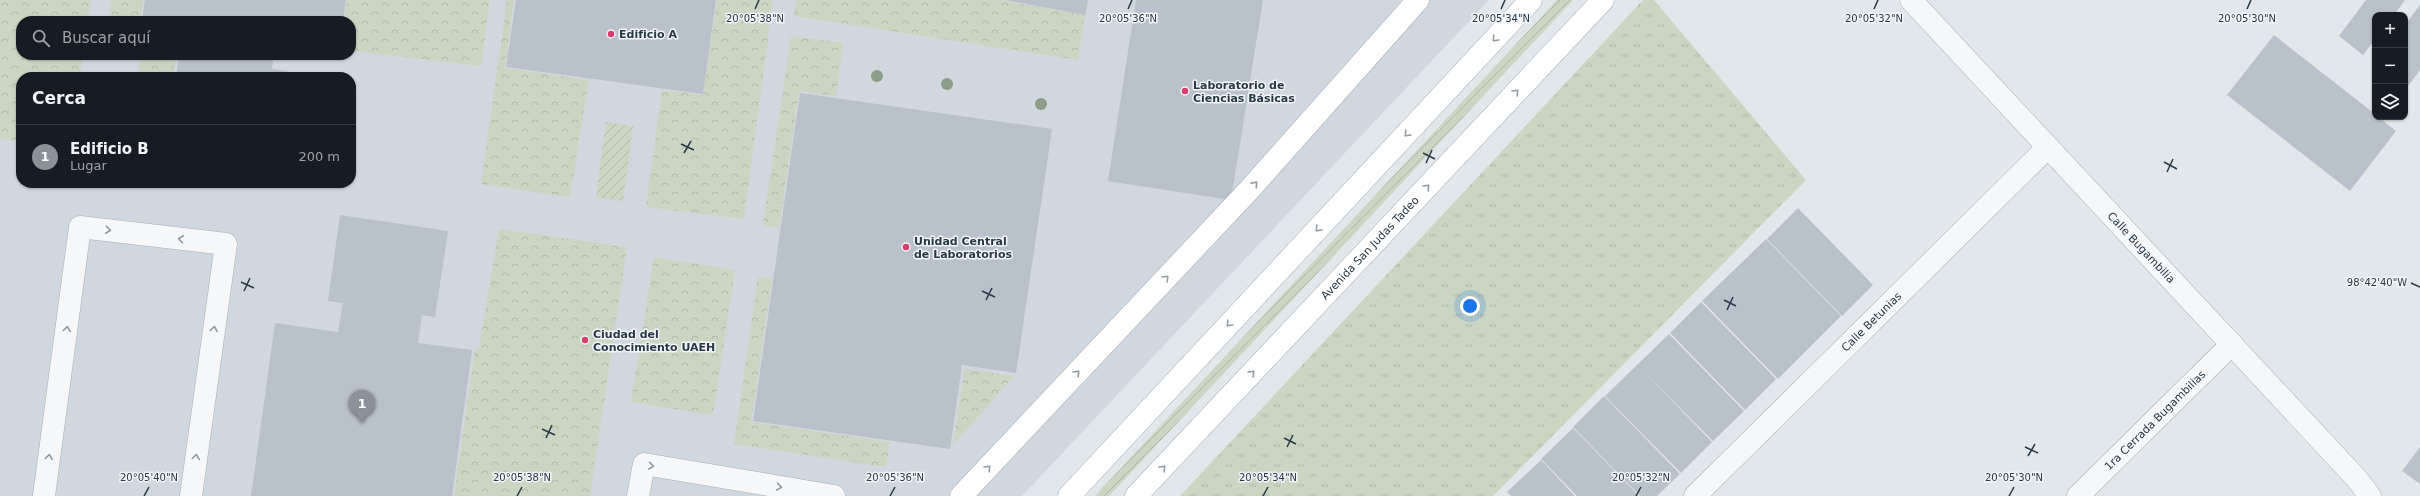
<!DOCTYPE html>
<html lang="es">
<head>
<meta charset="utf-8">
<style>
  body { margin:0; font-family:"DejaVu Sans",sans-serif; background:#20242c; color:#f1f3f6 }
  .controls { position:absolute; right:12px; top:12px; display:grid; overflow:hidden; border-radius:8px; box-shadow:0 1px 3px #0004 }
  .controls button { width:36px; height:36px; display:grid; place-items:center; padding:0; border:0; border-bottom:1px solid #363941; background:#171b24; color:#f1f3f6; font:20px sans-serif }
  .you { position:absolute; left:1470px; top:306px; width:14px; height:14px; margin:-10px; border:3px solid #fff; border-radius:50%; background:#1a73e8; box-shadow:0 0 0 6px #1a73e833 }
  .badge { display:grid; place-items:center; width:26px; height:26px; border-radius:50%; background:#8c9099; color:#fff; font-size:13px; font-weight:700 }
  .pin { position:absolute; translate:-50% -33px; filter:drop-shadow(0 1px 2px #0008) }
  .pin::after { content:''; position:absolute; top:21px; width:14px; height:12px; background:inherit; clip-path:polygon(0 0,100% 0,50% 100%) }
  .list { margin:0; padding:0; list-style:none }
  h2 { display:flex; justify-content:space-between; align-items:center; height:52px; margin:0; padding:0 16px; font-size:17px }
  h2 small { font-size:13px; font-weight:400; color:#9ea1a6 }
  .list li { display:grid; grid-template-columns:26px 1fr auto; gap:12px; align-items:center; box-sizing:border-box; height:64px; padding:0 16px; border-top:1px solid #363941 }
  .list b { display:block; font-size:15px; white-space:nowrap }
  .list p { margin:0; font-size:13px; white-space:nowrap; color:#9ea1a6 }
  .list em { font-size:13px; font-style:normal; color:#9ea1a6 }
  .icon { flex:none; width:22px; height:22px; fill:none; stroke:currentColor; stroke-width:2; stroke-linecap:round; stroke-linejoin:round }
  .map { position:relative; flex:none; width:2420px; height:496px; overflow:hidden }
  .search { position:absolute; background:#171b24; box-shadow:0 1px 3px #0004; left:16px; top:16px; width:340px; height:44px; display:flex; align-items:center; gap:10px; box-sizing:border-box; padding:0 14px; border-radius:16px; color:#9ea1a6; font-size:15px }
  .panel { position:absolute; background:#171b24; box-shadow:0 1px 3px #0004; left:16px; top:72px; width:340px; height:116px; border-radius:16px }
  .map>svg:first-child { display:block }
  .built { fill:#d0d7de; fill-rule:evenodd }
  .grass { fill:url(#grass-tufts) }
  .forest { fill:url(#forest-crowns) }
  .garden { fill:url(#garden-furrows) }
  .building { fill:#b9c1ca }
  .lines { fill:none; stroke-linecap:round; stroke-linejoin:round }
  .lane-casing { stroke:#a6afb7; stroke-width:23 }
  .street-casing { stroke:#a6afb7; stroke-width:23 }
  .secondary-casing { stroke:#a6afb7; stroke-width:23 }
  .lane { stroke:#f5f7f9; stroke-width:22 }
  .street { stroke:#f5f7f9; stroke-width:22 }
  .secondary { stroke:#fff; stroke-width:22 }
  .tree { fill:#8c9e87 }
  .oneway { stroke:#949ca2 }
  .oneway2 { stroke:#8e989f }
  .ticks { fill:none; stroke:#283845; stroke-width:1.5 }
  .poi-dot { fill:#da3e6f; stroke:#f2f6f9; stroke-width:1.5 }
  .labels { text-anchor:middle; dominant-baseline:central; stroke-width:3; stroke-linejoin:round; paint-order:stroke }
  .poi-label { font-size:11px; font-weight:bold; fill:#283845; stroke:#f2f6f9; text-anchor:start }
  .street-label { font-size:11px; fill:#283845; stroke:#f2f6f9 }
  .ticks-label { font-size:10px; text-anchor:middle; fill:#283845; stroke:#f2f6f9; stroke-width:3; stroke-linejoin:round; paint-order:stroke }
</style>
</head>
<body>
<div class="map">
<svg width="2420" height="496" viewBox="0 0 2420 496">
  <defs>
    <pattern id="grass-tufts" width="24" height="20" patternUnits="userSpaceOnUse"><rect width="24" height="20" fill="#cbd6c2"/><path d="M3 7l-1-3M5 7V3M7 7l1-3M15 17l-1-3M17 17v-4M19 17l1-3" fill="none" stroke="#aeb8a8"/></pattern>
    <pattern id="forest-crowns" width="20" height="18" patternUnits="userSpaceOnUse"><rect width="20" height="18" fill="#cbd6c2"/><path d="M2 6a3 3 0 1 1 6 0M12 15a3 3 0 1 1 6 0" fill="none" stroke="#aeb8a8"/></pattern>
    <pattern id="garden-furrows" width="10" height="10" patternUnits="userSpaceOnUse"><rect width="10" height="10" fill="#cbd6c2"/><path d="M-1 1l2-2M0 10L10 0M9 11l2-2" fill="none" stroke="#aeb8a8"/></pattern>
  </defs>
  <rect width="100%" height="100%" fill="#e2e7ec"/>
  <!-- built -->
  <path class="built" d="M0,0H1489L1022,496H0ZM21,21H351V55H21ZM21,77H351V183H21Z"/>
  <!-- grass -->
  <path class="grass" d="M1643,0H1654L1806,180L1493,496H1180Z"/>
  <!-- forest -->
  <path class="forest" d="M0,0H91L88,21H21V55H83L80,77H21V142L0,139Z
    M111,0H143L140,21L109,15Z
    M347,0H490L481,66L351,51V21H344Z
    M507,0H514L505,68L589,80L570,197L481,184Z
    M717,0H773L744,219L646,207L662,90L703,95Z
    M796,0H1001L1085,15L1078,60L794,16Z
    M791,36L843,43L836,96L799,91L779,228L763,225Z
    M141,55H176L173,77H138Z
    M499,229L627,247L590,496H454L475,349H479Z
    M654,257L735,270L713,415L631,402Z
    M758,277L772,279L751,422L890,442L886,467L734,444Z
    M965,369L1014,376L953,445Z"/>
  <!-- garden -->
  <path class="garden" d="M1557,0H1573L1109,496H1095Z
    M606,122L633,126L623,201L596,197Z"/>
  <!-- building -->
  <path class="building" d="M145,0H346L343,21H142Z
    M516,0H716L703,94L506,67Z
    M1006,0H1088L1085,15Z
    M1136,0H1263L1231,200L1108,181Z
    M2366,0H2405L2394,15H2375V39L2363,55L2339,36Z
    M2420,5V70L2408,86L2405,84V25Z
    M2274,35L2375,114V117H2378L2396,131L2350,191L2227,95Z
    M194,55H274L272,69L287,71L286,77H176L179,56L193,57Z
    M800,93L1052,129L1016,373L962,365L950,449L753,421Z
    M1798,208L1873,285L1842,316L1767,239Z
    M340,215L448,231L435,317L422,315L418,343L472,350L452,496H251L275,323L338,332L343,303L328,301Z
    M1766,239L1841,316L1778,379L1702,301L1734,270L1789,326L1734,270Z
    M1701,302L1776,379L1745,410L1670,333Z
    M1669,334L1744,411L1713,441L1643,371L1712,442L1681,473L1605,396Z
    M1604,396L1680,474L1657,496H1640L1573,427Z
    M1573,428L1639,496H1577L1541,459Z
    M2420,447V484L2402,471Z
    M1541,460L1575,496H1511L1507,492Z"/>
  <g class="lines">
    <defs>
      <path id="lane" d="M44,496L80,227L226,244L191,496
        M638,496L644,464L834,496"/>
      <g id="street">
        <path id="s1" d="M1911,0L2357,479L2370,496"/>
        <path id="s2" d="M1695,496L2048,147"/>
        <path id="s3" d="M2078,496L2232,344"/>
      </g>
      <g id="secondary">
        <path d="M961,496L1249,190L1418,0"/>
        <path d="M1069,496L1531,0"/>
        <path id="s4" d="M1136,496L1603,0"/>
      </g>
    </defs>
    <!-- lane casing -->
    <use href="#lane" class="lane-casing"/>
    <!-- street casing -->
    <use href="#street" class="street-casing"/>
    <!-- secondary casing -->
    <use href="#secondary" class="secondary-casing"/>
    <!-- lane -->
    <use href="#lane" class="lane"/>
    <!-- street -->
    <use href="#street" class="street"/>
    <!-- secondary -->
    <use href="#secondary" class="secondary"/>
  </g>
  <!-- trees -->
  <g class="tree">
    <circle cx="877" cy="76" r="6"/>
    <circle cx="947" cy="84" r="6"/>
    <circle cx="1041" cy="104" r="6"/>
  </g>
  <!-- one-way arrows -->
  <defs><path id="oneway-chevron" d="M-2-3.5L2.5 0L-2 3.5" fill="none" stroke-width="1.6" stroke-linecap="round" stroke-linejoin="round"/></defs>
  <g class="oneway">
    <use href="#oneway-chevron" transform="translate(1495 39) rotate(133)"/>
    <use href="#oneway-chevron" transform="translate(1516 92) rotate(-47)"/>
    <use href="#oneway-chevron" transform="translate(1407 134) rotate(133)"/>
    <use href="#oneway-chevron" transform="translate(1255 184) rotate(-48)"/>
    <use href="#oneway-chevron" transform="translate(1427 187) rotate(-47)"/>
    <use href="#oneway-chevron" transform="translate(1318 229) rotate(133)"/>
    <use href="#oneway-chevron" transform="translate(1166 278) rotate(-47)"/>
    <use href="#oneway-chevron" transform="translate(1229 324) rotate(133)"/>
    <use href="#oneway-chevron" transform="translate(1077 373) rotate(-47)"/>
    <use href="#oneway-chevron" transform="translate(1252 373) rotate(-47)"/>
    <use href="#oneway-chevron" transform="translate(988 468) rotate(-47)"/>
    <use href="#oneway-chevron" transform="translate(1163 468) rotate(-47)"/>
  </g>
  <g class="oneway2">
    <use href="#oneway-chevron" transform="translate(108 230) rotate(6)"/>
    <use href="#oneway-chevron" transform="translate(181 239) rotate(-173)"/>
    <use href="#oneway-chevron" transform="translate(67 329) rotate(-82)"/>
    <use href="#oneway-chevron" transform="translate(214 329) rotate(-82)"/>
    <use href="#oneway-chevron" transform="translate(49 457) rotate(-82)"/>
    <use href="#oneway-chevron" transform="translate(196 457) rotate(-82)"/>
    <use href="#oneway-chevron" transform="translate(651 466) rotate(9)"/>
    <use href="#oneway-chevron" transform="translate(779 487) rotate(9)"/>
  </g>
  <!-- ticks -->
  <path class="ticks" d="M755,9L759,0M1128,9L1132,0M1501,9L1505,0M1874,9L1878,0M2247,9L2251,0M681,144L694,150M684,153L691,141M1423,153L1435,159M2164,162L2177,169M1426,163L1432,150M2167,172L2173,159M241,282L254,288M2411,283L2420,287M244,291L250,278M982,291L995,297M986,300L992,288M1724,300L1736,306M1727,310L1733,297M542,429L555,435M546,438L552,425M1284,438L1296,444M1287,447L1293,435M2025,447L2038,453M2028,456L2035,444M144,496L149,487M517,496L522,487M890,496L895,487M1263,496L1268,487M1636,496L1641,487M2009,496L2014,487"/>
  <!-- markers -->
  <g class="poi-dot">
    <circle cx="611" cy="34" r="4"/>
    <circle cx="1185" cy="91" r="4"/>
    <circle cx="906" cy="247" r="4"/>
    <circle cx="585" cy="340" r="4"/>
  </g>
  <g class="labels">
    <!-- poi labels -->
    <g class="poi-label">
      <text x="619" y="34">Edificio A</text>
      <text x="1193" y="85">Laboratorio de<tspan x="1193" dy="13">Ciencias Básicas</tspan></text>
      <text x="914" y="241">Unidad Central<tspan x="914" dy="13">de Laboratorios</tspan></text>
      <text x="593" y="334">Ciudad del<tspan x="593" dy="13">Conocimiento UAEH</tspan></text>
    </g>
    <!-- street labels -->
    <g class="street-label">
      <text stroke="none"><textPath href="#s1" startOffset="338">Calle Bugambilia</textPath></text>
      <text stroke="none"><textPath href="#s4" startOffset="341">Avenida San Judas Tadeo</textPath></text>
      <text stroke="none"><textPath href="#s2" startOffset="248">Calle Betunias</textPath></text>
      <text stroke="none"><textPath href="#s3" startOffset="108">1ra Cerrada Bugambilias</textPath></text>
    </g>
  </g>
  <g class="ticks-label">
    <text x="755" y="22">20°05'38"N</text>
    <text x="1128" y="22">20°05'36"N</text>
    <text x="1501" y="22">20°05'34"N</text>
    <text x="1874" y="22">20°05'32"N</text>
    <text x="2247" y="22">20°05'30"N</text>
    <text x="2377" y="286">98°42'40"W</text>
    <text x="149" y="481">20°05'40"N</text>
    <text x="522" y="481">20°05'38"N</text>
    <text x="895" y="481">20°05'36"N</text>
    <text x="1268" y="481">20°05'34"N</text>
    <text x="1641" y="481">20°05'32"N</text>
    <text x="2014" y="481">20°05'30"N</text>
  </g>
</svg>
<div class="controls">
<button>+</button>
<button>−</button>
<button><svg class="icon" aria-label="layers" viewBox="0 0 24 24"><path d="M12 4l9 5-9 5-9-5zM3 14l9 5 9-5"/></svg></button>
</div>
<div class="you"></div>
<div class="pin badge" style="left:362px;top:423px">1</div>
<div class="search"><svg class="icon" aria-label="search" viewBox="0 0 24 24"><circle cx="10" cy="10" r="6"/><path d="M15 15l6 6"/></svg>Buscar aquí</div>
<section class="panel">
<h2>Cerca<small></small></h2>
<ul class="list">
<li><span class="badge">1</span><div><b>Edificio B</b><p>Lugar</p></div><em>200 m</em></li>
</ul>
</section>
</div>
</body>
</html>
